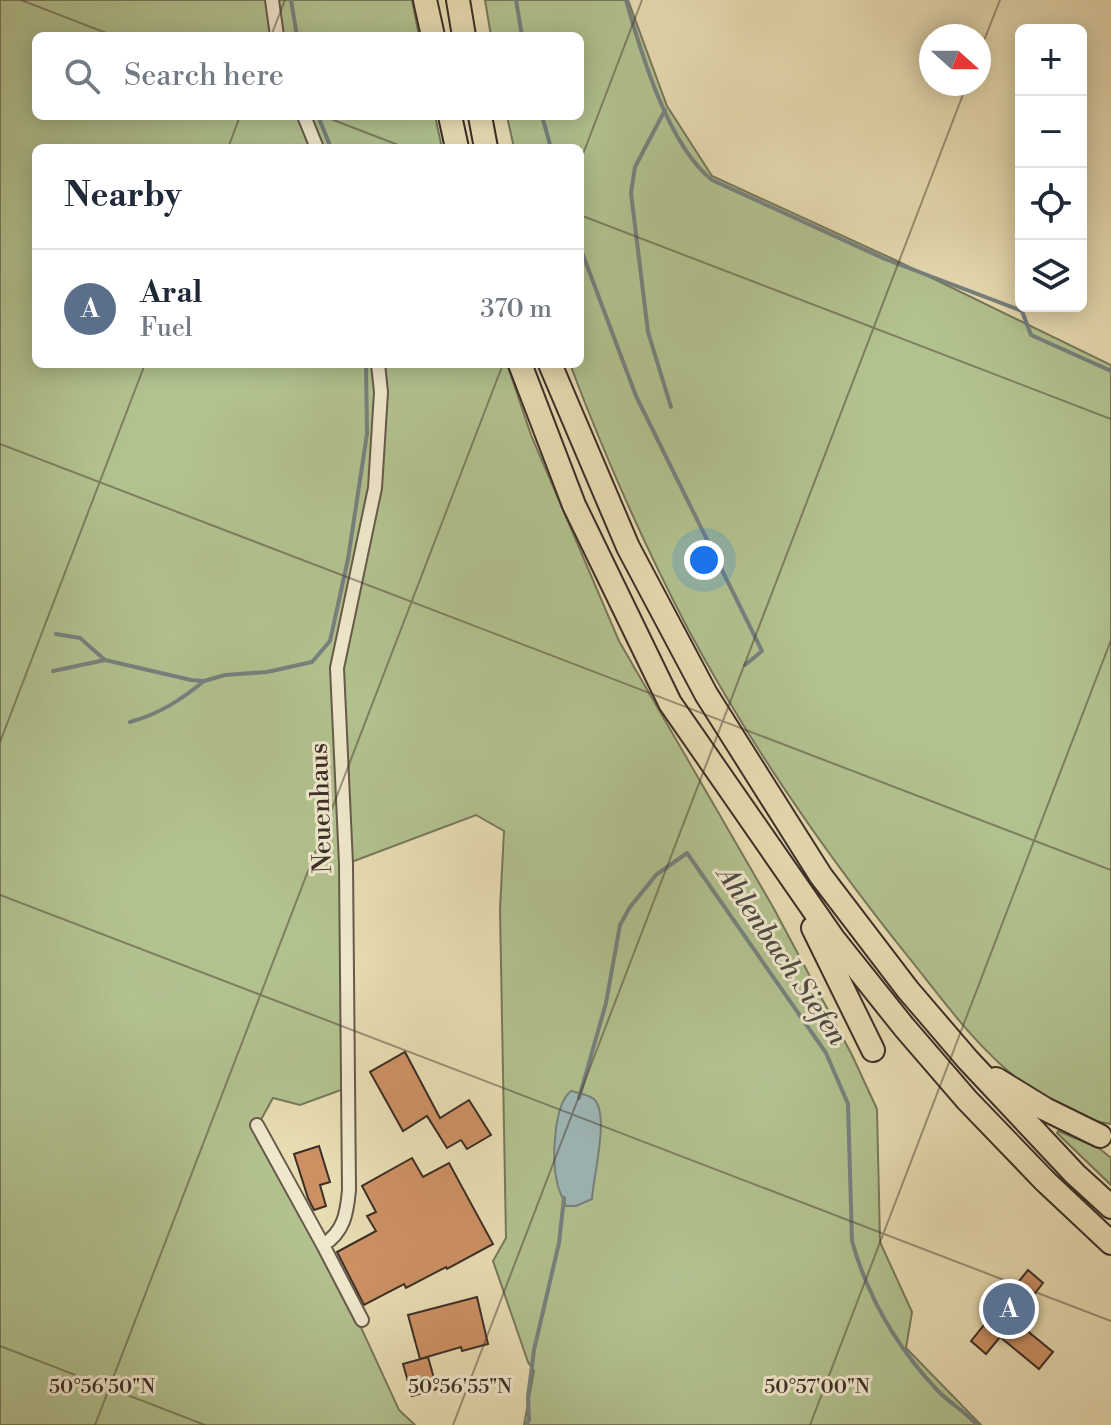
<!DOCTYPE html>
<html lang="en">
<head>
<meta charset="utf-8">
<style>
  body { margin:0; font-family:"Libre Bodoni",serif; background:#f2f2f3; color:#1f2937 }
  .controls { position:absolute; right:24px; top:24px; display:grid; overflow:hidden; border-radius:12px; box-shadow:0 4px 20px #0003 }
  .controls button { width:72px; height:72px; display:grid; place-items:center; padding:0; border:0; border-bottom:2px solid #e0e1e3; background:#fff; color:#1f2937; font:40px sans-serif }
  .compass { position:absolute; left:919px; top:24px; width:72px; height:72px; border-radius:50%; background:#fff; box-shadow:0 4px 20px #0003; rotate:111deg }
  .you { position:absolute; left:704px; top:560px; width:28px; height:28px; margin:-20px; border:6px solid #fff; border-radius:50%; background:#1a73e8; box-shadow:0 0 0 12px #1a73e833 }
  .badge { display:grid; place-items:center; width:52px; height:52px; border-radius:50%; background:#b45309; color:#fff; font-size:26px; font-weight:700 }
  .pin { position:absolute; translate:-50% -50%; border:4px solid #fff; box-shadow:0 2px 8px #0006 }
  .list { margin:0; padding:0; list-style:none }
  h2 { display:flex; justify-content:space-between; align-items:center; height:104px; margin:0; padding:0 32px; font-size:34px }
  h2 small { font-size:26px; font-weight:400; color:#747a83 }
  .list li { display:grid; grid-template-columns:52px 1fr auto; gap:24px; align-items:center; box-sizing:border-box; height:120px; padding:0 32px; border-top:2px solid #e0e1e3 }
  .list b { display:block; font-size:30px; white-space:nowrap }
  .list p { margin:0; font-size:26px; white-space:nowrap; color:#747a83 }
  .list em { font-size:26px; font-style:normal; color:#747a83 }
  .icon { flex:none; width:44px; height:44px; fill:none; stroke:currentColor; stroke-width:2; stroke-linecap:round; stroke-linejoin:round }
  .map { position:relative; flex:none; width:1111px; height:1425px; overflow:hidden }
  .search { position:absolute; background:#fff; box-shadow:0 4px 20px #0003; left:32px; top:32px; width:552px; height:88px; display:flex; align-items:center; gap:20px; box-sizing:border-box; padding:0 28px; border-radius:12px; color:#747a83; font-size:30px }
  .panel { position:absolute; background:#fff; box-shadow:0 4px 20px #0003; left:32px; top:144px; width:552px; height:224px; border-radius:12px }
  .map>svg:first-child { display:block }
  .green { fill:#b2c28f; stroke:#77785c; stroke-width:2 }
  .water { fill:#9eb8b9; stroke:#77817f; stroke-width:2 }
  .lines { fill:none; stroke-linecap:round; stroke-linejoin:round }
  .stream { stroke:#77817f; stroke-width:4 }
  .building { fill:#cc9063; stroke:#3c2f28; stroke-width:2 }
  .minor-casing { stroke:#675a4a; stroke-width:16 }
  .motorway-casing { stroke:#3c2f28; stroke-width:26 }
  .minor { stroke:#f0e8cd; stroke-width:12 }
  .motorway { stroke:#e8dcb2; stroke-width:22 }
  .ticks { fill:none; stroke:#3c2f28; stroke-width:2; stroke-opacity:0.45 }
  .labels { text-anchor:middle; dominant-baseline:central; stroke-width:6; stroke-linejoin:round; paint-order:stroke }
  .street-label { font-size:26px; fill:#3c2f28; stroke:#f0e8cd }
  .water-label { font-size:28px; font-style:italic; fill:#504a45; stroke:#f0e8cd }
  .ticks-label { font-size:20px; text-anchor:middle; fill:#3c2f28; stroke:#f0e8cd; stroke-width:6; stroke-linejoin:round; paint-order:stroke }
</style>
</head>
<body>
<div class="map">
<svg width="1111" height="1425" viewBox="0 0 1111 1425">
  <rect width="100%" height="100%" fill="#e8dcb2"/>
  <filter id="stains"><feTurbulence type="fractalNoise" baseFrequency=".0025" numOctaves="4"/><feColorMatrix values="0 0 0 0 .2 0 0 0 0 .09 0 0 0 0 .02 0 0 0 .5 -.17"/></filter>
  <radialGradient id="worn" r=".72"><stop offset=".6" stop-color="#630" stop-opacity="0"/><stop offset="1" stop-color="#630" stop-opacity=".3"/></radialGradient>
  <!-- green -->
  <path class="green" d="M0,0H412L419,36H36V116H435L442,148H36V364H507L531,435L619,641L773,907L852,1055L877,1109L880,1242L912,1312L906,1348L981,1425H524L534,1371L528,1362L493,1261L506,1238L500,909L504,831L476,815L346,864L349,1087L300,1105L273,1098L258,1125L323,1245L399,1410L415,1425H0Z
    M485,0H628L667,106L712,176L893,259L1111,365V1124C1081,1120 1048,1103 1024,1084C981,1052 947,1006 914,964C830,860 751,747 688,629C643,543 604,454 570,364H580V148H514L507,116H580V36H491Z
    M1058,1131L1099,1148L1111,1158V1185L1057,1133Z"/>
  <!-- water -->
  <path class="water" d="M571,1091C578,1093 588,1094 594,1099C610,1115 593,1177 592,1199L576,1206H566C563,1198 558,1190 557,1182C552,1161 553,1105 571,1091Z"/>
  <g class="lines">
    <!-- stream -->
    <path class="stream" d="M291,0L297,36
      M516,0L522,36
      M626,0C641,53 668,145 712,180L885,259L1022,311L1031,335L1111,371
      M665,110L635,167L631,193L648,332L671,407
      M318,116L331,148
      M542,116L551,148
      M580,247L636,396L762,651L745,665
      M56,634L80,638L105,660L191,680L204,681L225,675L267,672L312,662L330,641L348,559L367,434L366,364
      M53,671L105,660
      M130,722C159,714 181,700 204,681
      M579,1098L606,1003L620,925L630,907L656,875L687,853L826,1053L848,1104L852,1241C868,1298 899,1350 939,1392C951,1404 966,1412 977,1425
      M526,1425L529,1420L528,1397L534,1350L559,1243L564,1198"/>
  </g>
  <!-- building -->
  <path class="building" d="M405,1052L440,1118L469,1100L491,1135L467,1149L461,1140L447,1148L427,1116L403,1131L370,1072Z
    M319,1146L330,1182L320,1185L326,1206L314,1210L308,1198L294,1154Z
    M412,1158L423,1177L449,1163L493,1244L447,1269L446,1267L406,1288L404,1284L364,1305L337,1252L376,1231L367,1216L376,1212L362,1186Z
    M1028,1270L1043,1283L1014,1320L1053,1352L1039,1369L1000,1337L986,1354L971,1341Z
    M477,1297L488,1344L462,1351L461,1347L420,1359L408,1315Z
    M428,1357L437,1389L412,1396L403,1364Z"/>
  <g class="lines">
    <defs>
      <path id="minor" d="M272,0L277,36
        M304,116L317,148
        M257,1125L323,1245
        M362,1320L323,1245C344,1232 347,1213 349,1190L346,864L337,668L375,488L381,392L378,364"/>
      <path id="motorway" d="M425,0L433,36
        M458,0L464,36
        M450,116L457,148
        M480,116L486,148
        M520,364L574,505L670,703L833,938L904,1027L967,1100L1045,1181L1111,1243
        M550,364L628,547L706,694L821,876L908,990L968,1060L1075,1174L1111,1207
        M813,928L873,1050
        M996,1079L1045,1109L1100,1136"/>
    </defs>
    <!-- minor casing -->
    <use href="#minor" class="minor-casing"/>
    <!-- motorway casing -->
    <use href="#motorway" class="motorway-casing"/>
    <!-- minor -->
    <use href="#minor" class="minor"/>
    <!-- motorway -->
    <use href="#motorway" class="motorway"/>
  </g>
  <!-- ticks -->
  <path class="ticks" d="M21,0L114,36M271,36L285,0M979,53L1000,0M323,116L406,148M228,148L240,116M580,162L642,0M580,215L1111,419M0,444L1111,870M0,742L145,364M0,895L1111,1321M0,1346L205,1425M95,1425L503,364M453,1425L967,84M810,1425L1111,640"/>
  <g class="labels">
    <!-- street labels -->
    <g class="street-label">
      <text transform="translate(321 808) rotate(-92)">Neuenhaus</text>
    </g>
    <!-- water labels -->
    <g class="water-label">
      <text transform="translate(782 956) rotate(56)">Ahlenbach Siefen</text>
    </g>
  </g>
  <g class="ticks-label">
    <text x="102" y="1393">50°56'50"N</text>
    <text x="460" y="1393">50°56'55"N</text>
    <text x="817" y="1393">50°57'00"N</text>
  </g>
  <rect width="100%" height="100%" filter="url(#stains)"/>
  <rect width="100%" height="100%" fill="url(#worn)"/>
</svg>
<div class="controls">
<button>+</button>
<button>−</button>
<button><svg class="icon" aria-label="locate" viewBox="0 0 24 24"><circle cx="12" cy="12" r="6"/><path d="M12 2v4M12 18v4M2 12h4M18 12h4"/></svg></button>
<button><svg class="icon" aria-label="layers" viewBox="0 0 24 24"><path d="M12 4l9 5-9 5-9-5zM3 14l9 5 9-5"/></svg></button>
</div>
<svg class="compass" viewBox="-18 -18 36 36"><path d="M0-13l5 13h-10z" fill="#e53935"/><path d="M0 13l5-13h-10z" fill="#747a83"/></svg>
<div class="you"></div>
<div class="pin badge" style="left:1009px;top:1309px;background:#5c6f8a">A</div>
<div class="search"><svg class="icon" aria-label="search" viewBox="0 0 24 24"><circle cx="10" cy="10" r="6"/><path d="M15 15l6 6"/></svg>Search here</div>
<section class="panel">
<h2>Nearby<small></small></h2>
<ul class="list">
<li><span class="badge" style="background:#5c6f8a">A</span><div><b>Aral</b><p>Fuel</p></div><em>370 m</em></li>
</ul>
</section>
</div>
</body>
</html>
